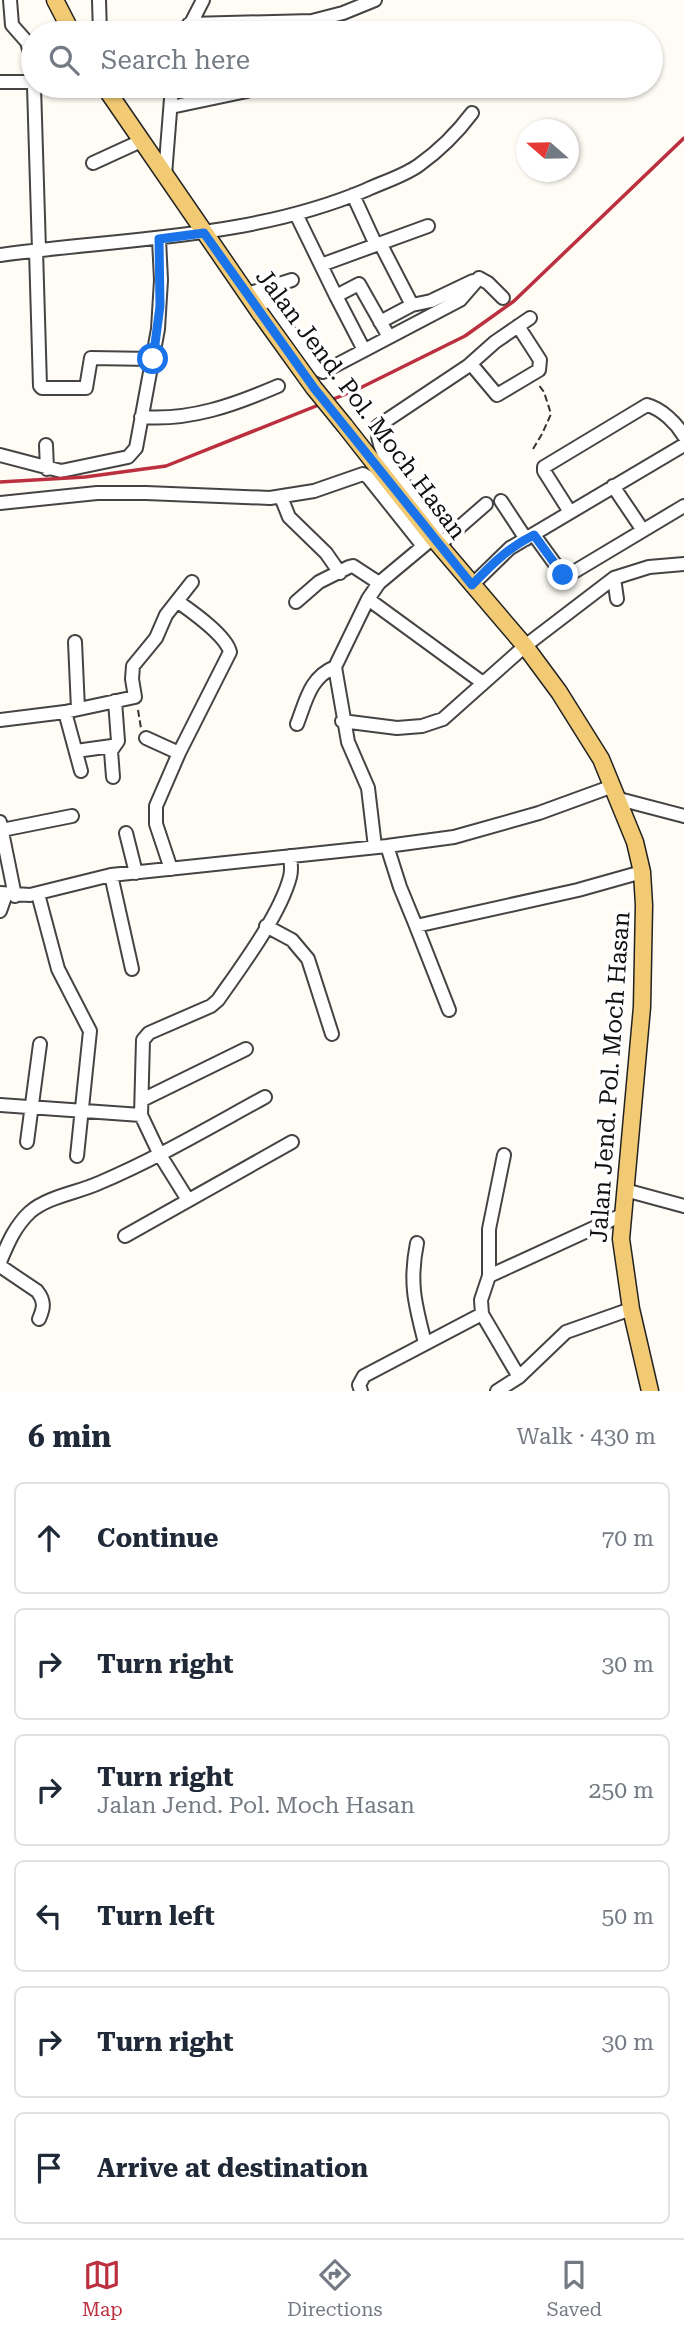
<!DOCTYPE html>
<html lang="en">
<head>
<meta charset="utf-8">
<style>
  body { margin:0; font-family:"Roboto Serif",serif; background:#f6f6f7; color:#1f2937 }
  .compass { position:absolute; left:516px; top:119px; width:63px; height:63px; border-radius:50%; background:#fff; box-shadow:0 2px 5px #0004; rotate:290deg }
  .stop { position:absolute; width:21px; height:21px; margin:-16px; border:5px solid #1a73e8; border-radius:50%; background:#fff }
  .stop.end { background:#1a73e8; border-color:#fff; box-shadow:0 2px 7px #0008 }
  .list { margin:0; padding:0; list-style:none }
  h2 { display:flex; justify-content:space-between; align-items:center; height:91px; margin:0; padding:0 28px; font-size:30px }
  h2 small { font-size:23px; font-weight:400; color:#747a83 }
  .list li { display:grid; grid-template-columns:46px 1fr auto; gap:21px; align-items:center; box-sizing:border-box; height:112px; margin:0 14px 14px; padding:0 14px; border:2px solid #e0e1e3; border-radius:10px }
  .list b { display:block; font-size:26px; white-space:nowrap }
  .list p { margin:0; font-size:23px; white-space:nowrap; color:#747a83 }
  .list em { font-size:23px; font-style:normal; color:#747a83 }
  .icon { flex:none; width:38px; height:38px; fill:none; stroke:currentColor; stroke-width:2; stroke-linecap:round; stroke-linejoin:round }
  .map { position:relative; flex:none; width:684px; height:1391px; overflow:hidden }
  .search { position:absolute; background:#fff; box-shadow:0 2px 5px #0004; left:21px; right:21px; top:21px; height:77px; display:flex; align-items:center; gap:18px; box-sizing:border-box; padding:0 24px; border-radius:38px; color:#747a83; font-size:26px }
  .sheet { height:847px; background:#fff }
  nav { display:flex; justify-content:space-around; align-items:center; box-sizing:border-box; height:98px; border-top:2px solid #e0e1e3; background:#fff; font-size:19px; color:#747a83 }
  nav a { display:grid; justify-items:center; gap:4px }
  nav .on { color:#bb2f3f }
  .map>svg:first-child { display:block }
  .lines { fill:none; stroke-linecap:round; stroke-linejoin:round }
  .minor-casing { stroke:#444; stroke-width:16 }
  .major-casing { stroke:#222; stroke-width:19 }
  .path { stroke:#333; stroke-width:2; stroke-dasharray:7 3.5; stroke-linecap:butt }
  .minor { stroke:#fff; stroke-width:12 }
  .major { stroke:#f1ca73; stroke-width:16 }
  .rail { stroke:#bb2f3f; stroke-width:3.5 }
  .major-bridge-casing { stroke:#222; stroke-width:19; stroke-linecap:butt }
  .major-bridge { stroke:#f1ca73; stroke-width:16 }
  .route { stroke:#1a73e8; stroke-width:9 }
  .labels { text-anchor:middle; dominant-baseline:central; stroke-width:7; stroke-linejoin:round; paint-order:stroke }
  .street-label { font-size:24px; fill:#111; stroke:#fff }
</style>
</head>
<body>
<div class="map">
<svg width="684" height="1391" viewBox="0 0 684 1391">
  <rect width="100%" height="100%" fill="#fefcf5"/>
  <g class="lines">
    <defs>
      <path id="minor" d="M10,0L12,25L27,42L33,64
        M99,0L100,33
        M189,24L312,21L343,13L375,0
        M186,33L203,0
        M0,82H33
        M34,86L39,250
        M171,107L247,91
        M93,163L141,141
        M165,175L172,86
        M353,195L376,245
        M296,214L336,296
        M380,243L412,305L431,301L473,281
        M36,250L40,386L42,388H86L91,358L153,359
        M0,255C123,238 250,239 366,190C383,182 404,176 419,165C440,150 457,133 472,113
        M321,265L428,226
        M479,278L488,283L503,298
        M247,294L292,280
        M253,303L262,299L266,300L319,370L323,372L460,300L479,278
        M380,322L412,305
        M364,350L336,296L359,284L389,337
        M471,364L497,395L539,370L540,360L518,326
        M141,417C190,421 234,405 278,386
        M46,445L47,469
        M0,455L61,471L128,457L136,448L158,329L161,280L159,239
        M613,486L642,529
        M281,497L289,517L326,553L340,573
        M501,501L526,539
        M0,503L97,493H146L270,498L314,491L363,474L368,477L423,546
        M570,512L544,471V467L647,405C662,409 676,423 684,436
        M534,535L563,575L567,576L684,506
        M439,545L486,504
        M614,578L617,599
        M472,585L510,548L684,445
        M368,599L483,683
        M296,602L319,582L349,567L353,566L379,583
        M75,642L78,709
        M65,712L81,771
        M0,720L65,712L135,697L132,679L133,666L156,638L166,615L192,582
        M342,721L397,728L422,726L443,719L525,646L614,578L649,567L684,564
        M297,724C306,701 310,677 335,667
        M146,738L179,753
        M76,751L112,746
        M113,777L111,751L118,741L115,701
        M619,799L684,816
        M0,822L15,896
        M2,830L72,816
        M126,833L136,873
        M387,846L400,887L416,926L578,890L642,872
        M375,847L368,788L348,742L335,667L368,599L379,583L433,538L439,528C423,499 373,461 378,426L468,366L495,342L530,318
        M171,869L156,824V806L179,753L230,652C226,635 191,611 177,601
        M111,875L132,969
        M0,893L30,895L111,875L387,846L454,837L539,813L613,786
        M38,894L58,969L90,1031L77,1156
        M0,911L6,894
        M266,926L292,940L308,959L332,1034
        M416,926L449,1010
        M142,1100L246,1049
        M0,1105L141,1115
        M27,1142L40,1044
        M625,1190L684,1206
        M188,1200L160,1155L141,1115L143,1040L149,1033L211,1006L218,1000C241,967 280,915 290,877C292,870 291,863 290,856
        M125,1236L292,1142
        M417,1243C409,1283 415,1304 425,1343
        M0,1262C8,1243 15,1226 30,1212C49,1196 77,1193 99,1183C156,1159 210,1127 265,1097
        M0,1266L37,1291C45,1301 44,1308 39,1319
        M489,1276V1229L504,1155
        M519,1377L482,1314L481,1300L489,1276L622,1215
        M361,1391L359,1385L364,1376L482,1314
        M497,1391L519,1377L566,1332L631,1309"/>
      <path id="major" d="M55,0L72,33
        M104,86L260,313
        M345,426L433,538L525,646L559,692L601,759L635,842L642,872L644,905L642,1007L621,1239L631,1309L650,1391"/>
    </defs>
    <!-- minor casing -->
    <use href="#minor" class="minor-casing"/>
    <!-- major casing -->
    <use href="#major" class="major-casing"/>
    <!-- path -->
    <path class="path" d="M533,449L542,434L551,414L544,392L538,384
      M138,710L141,728"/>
    <!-- minor -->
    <use href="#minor" class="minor"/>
    <!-- major -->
    <use href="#major" class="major"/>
    <!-- rail -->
    <path class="rail" d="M0,482L85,477L166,466L356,390L465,336L514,301L684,138"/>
    <defs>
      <path id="major-bridge" d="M260,313L314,388L345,426"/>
    </defs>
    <!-- major-bridge casing -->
    <use href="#major-bridge" class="major-bridge-casing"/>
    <!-- major-bridge -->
    <use href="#major-bridge" class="major-bridge"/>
  </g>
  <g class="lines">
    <!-- route -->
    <path class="route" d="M153,359L160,306L159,239L204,233L314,388L472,585C491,565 509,547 534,535L563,575"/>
  </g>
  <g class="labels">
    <!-- street labels -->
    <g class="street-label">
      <text transform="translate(361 404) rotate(53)">Jalan Jend. Pol. Moch Hasan</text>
      <text transform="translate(610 1077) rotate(-86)">Jalan Jend. Pol. Moch Hasan</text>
    </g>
  </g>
</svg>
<svg class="compass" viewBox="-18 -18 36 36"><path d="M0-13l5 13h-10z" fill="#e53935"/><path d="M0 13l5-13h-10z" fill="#747a83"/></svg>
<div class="stop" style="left:153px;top:359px"></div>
<div class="stop end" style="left:563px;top:575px"></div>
<div class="search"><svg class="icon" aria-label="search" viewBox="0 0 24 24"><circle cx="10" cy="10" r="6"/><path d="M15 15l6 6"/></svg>Search here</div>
</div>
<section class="sheet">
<h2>6 min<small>Walk · 430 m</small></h2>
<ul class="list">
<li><svg class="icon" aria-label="ahead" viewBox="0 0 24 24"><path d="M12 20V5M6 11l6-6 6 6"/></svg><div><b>Continue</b></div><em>70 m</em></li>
<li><svg class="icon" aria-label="right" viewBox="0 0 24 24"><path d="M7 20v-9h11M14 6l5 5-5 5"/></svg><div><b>Turn right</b></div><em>30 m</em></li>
<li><svg class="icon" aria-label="right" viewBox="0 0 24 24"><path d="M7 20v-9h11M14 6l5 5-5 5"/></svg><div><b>Turn right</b><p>Jalan Jend. Pol. Moch Hasan</p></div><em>250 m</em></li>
<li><svg class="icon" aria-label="left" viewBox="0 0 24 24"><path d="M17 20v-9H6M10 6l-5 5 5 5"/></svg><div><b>Turn left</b></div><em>50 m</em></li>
<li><svg class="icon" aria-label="right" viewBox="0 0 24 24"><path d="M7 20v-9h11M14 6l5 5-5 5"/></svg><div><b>Turn right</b></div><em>30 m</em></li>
<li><svg class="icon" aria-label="arrive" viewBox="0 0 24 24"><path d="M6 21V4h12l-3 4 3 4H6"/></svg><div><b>Arrive at destination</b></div></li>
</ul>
</section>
<nav>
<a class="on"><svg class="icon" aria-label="map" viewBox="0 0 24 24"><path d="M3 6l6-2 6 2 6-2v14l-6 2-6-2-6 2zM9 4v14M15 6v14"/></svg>Map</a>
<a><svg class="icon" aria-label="directions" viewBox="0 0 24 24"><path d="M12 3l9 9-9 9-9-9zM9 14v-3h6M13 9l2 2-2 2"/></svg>Directions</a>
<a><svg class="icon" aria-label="saved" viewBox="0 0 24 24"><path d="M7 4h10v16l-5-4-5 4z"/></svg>Saved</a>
</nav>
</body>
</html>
